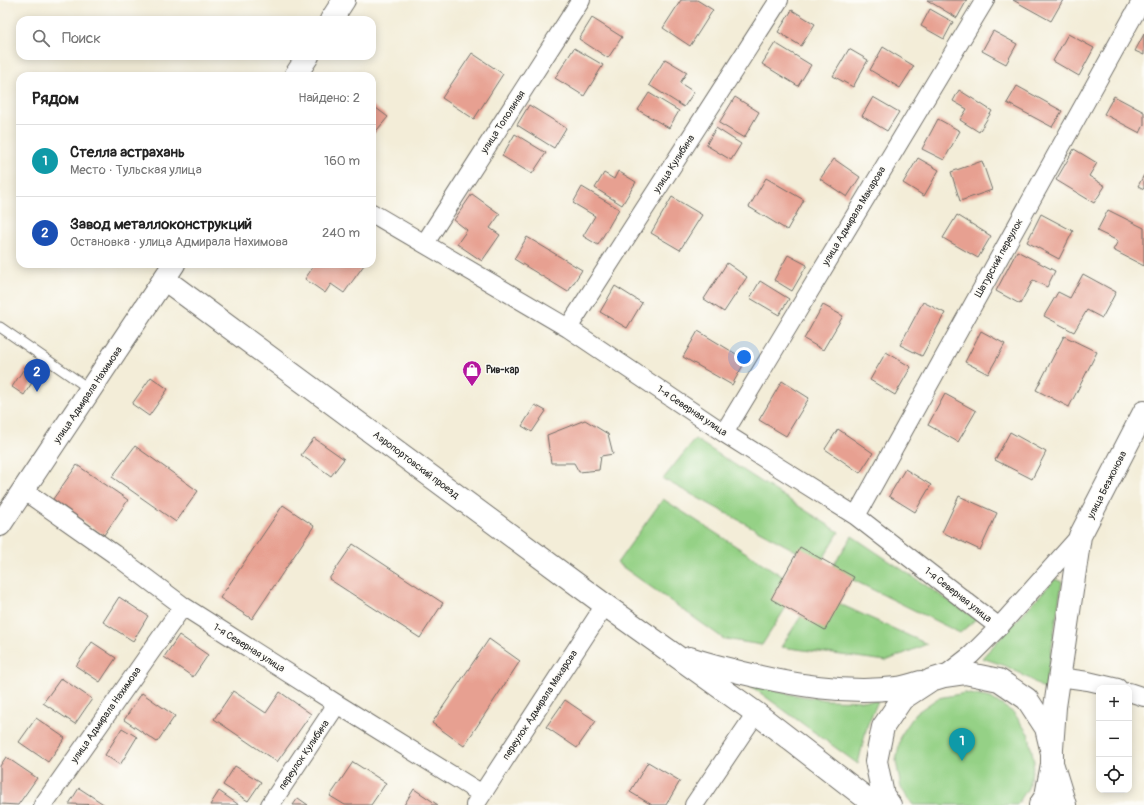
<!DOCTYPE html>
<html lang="ru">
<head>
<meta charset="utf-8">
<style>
  body { margin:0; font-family:Pangolin,sans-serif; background:#f6f6f6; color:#222 }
  .controls { position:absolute; right:12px; bottom:12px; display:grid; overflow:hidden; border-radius:8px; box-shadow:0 2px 10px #0003 }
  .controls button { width:36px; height:36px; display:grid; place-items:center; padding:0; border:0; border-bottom:1px solid #e0e0e0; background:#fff; color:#222; font:20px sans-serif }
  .you { position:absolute; left:744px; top:357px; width:14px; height:14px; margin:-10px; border:3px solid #fff; border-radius:50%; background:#1a73e8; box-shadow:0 0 0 6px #1a73e833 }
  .badge { display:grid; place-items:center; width:26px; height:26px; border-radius:50%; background:#b5179e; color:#fff; font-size:13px; font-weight:700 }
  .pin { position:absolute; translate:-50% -33px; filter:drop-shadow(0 1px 2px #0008) }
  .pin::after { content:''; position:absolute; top:21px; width:14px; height:12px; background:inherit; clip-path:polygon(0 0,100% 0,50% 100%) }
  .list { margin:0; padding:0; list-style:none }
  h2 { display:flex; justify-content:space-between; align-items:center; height:52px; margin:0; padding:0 16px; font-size:17px }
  h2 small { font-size:13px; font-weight:400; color:#767676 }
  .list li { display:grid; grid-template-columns:26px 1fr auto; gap:12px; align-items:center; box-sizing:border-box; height:72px; padding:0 16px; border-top:1px solid #e0e0e0 }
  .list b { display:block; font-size:15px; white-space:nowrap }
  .list p { margin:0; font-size:13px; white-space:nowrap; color:#767676 }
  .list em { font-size:13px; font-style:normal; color:#767676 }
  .icon { flex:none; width:22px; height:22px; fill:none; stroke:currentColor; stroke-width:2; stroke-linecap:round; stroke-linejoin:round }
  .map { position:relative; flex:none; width:1144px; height:805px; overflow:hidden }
  .search { position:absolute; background:#fff; box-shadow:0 2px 10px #0003; left:16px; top:16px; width:360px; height:44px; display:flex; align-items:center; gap:10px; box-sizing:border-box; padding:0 14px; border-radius:12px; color:#767676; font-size:15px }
  .panel { position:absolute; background:#fff; box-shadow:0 2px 10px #0003; left:16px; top:72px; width:360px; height:196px; border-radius:12px }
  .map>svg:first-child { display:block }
  .green { fill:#95d186; stroke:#607e58 }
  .building { fill:#e7a091 }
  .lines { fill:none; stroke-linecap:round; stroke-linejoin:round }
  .service-casing { stroke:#716f68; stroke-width:11 }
  .minor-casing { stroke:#716f68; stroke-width:20 }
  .tertiary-casing { stroke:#716f68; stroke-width:24 }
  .secondary-casing { stroke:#716f68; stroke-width:24 }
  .service { stroke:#fff; stroke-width:9 }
  .minor { stroke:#fff; stroke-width:18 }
  .tertiary { stroke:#fff; stroke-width:22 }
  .secondary { stroke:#fff; stroke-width:22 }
  .labels { text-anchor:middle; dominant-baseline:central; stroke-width:3; stroke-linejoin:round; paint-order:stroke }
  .street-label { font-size:10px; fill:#2b2b2b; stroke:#fdfcf7 }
  .poi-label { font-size:10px; font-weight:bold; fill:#2b2b2b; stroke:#fdfcf7; text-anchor:start }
</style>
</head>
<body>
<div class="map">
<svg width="1144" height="805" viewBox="0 0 1144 805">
  <rect width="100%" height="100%" fill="#fdfcf7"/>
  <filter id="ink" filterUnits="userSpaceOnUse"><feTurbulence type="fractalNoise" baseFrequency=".025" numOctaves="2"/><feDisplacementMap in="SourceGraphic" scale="8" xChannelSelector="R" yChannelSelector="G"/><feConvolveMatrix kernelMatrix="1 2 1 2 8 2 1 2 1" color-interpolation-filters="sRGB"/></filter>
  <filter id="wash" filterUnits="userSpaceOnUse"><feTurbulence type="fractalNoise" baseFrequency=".012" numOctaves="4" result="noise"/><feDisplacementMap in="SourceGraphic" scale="16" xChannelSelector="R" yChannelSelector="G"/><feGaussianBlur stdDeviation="0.9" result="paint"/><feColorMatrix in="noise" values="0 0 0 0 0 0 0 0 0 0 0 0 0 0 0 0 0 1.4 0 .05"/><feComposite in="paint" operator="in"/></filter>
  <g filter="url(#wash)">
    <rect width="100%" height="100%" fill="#f3edd8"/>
    <!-- green -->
    <path class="green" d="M695,439L839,532L820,564L663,479Z
      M663,499L799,587L762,645L724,639L617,563Z
      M852,536L976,619L960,633L831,569Z
      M1055,579L1062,582L1045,690L1030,679L1006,666L982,658Z
      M816,593L927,644L886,661L781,647Z
      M748,684L789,694L827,700L878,701L867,726L858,764Z
      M965,693L991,698L1014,713L1029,735L1034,762L1028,788L1017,805H913L901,788L896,761L901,735L916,713L938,698Z"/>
    <g id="blocks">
      <!-- building -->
      <path class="building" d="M681,0H697L713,10L690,46L663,28Z
        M927,0H967L957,18Z
        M1013,0H1063L1051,21Z
        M930,9L953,22L944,39L921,26Z
        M792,10L815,24L801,46L778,32Z
        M592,18L622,37L608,58L579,39Z
        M993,31L1017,44L1006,64L982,51Z
        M1068,34L1094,48L1079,76L1053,61Z
        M1144,34V55L1135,51Z
        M775,43L811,65L798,86L762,64Z
        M883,47L914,66L900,88L870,70Z
        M574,48L603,65L584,96L555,78Z
        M849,49L868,60L853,87L833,76Z
        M472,53L503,74L474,119L442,98Z
        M665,59L687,72L680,83L694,92L684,107L649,85Z
        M1017,86L1062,111L1052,127L1007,103Z
        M959,90L992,111L979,132L960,120L967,109L953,101Z
        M649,93L679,111L669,128L638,110Z
        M1114,96L1144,112V125L1140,133L1104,114Z
        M735,97L759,112L744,138L719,123Z
        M873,97L899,112L887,131L862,116Z
        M372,105L388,117L372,136Z
        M529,105L566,128L554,148L517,125Z
        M938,119L960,131L944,160L922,149Z
        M716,128L741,144L731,160L706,145Z
        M515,134L546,153L532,174L502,156Z
        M1074,149L1097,163L1089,176L1105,186L1094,203L1056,180Z
        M918,158L939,170L924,196L903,183Z
        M834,159L860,177L847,197L820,179Z
        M982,161L992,190L960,201L951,172Z
        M618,171L636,182L622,205L595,188L604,173L614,179Z
        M1144,175V189L1138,186Z
        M766,178L804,200L787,230L749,207Z
        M582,187L619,209L598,245L583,236L595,216L573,203Z
        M472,194L500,214L490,228L500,235L482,261L457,244L467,230L454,220Z
        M672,197L702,215L680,250L651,233Z
        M1108,210L1144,228V266L1113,250L1118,241L1097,231Z
        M1041,214L1073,231L1059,259L1027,242Z
        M957,215L991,236L978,258L943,238Z
        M527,237L582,270L568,292L514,259Z
        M1017,251L1055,271L1047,287L1033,280L1020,304L996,291Z
        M788,255L807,265L792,291L774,280Z
        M727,263L747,277L724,312L704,299Z
        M315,264H362L364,265L344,293L331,284L325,293L305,279Z
        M1083,274L1116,292L1102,318L1087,310L1074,332L1044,316L1058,292L1070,298Z
        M760,281L789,299L779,315L750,298Z
        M615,286L642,303L627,328L600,312Z
        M923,302L945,313L922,356L900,345Z
        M823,305L843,316L823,350L804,339Z
        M698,331L746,360L732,385L683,357Z
        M981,331L1005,344L988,374L965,362Z
        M1064,336L1097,352L1069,407L1036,390Z
        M886,352L911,367L895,395L870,380Z
        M25,367L37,375L24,395L12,387Z
        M151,377L168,389L149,416L132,404Z
        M782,381L809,398L786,436L759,420Z
        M945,394L976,411L958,442L928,425Z
        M535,405L546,411L532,432L522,426Z
        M585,420L608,434L613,454L601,456L599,470L579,472L574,463H551L547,435Z
        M838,429L873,453L860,473L825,449Z
        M1010,432L1046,452L1032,479L995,460Z
        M314,438L344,459L331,476L301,455Z
        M135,446L198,491L176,522L112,477Z
        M77,465L128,500L104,535L53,499Z
        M905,469L931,485L915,512L889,496Z
        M959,496L997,513L980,550L942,532Z
        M283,505L314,526L252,619L220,598Z
        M353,544L443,603L420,638L329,579Z
        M800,547L854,577L825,630L771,599Z
        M119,597L148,616L133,641L103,622Z
        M179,635L208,655L193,677L164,657Z
        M489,639L520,661L464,746L432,723Z
        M92,642L116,658L100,682L76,666Z
        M61,678L92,699L75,724L43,703Z
        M233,691L266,713L280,692L311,714L277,762L214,719Z
        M142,693L175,716L157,742L124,720Z
        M565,700L596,721L577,748L546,727Z
        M36,718L65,738L48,762L19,742Z
        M122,728L137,737L120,765L105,755Z
        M6,757L37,778L18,805L0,804V766Z
        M353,762L386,783L371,805H345L330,796Z
        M648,762L680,781L666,805H652L630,792Z
        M235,766L261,782L248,801L223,785Z
        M79,788L105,805L69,804Z
        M414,789L438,805H404Z
        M219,791L239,805H210Z
        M298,798L308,805H293Z"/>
    </g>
  </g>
  <g filter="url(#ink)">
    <use href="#blocks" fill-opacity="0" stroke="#716f68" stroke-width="1"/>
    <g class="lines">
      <defs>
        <path id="service" d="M0,327L91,390"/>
        <path id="minor" d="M372,213L568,328L724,433L856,516L999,627
          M425,243L581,0
          M568,328L779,0
          M724,433L985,0
          M23,490L114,554L183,606L337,704L482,794
          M856,516L1142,0
          M944,676L971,655L999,627L1080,536
          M1059,677L1088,681L1118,688
          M1129,692L1144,697
          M43,805L183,606
          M270,805L337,704
          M475,805L605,605
          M694,805L756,713"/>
        <path id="tertiary" d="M1052,749L1055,707L1080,536L1144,412"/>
        <path id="secondary" d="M331,20L344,0
          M295,76L308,56
          M164,279L605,605L756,713L875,805
          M0,525L174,264
          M690,658C707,664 725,668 743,673C793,685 845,694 897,688C905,687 913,684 921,682
          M1053,766L1065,805
          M890,805L883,795L876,761L883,727L902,699L931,680L944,676L965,673L999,680L1027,699L1046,728L1052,753V764L1046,796L1040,805"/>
      </defs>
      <!-- service casing -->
      <use href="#service" class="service-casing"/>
      <!-- minor casing -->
      <use href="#minor" class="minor-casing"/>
      <!-- tertiary casing -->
      <use href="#tertiary" class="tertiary-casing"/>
      <!-- secondary casing -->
      <use href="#secondary" class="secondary-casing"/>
      <!-- service -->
      <use href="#service" class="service"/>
      <!-- minor -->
      <use href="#minor" class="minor"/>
      <!-- tertiary -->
      <use href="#tertiary" class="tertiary"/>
      <!-- secondary -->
      <use href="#secondary" class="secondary"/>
    </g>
  </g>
  <!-- icons -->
  <defs>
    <symbol id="shop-pin" viewBox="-11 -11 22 30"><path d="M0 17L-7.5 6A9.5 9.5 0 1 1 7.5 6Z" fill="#b5179e" stroke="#fdfcf7"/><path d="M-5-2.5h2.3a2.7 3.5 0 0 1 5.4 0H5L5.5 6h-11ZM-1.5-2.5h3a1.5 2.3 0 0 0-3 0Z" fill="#fff"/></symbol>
  </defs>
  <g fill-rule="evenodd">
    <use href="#shop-pin" x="461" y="359" width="22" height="30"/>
  </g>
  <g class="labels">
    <!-- street labels -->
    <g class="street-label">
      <text transform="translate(503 122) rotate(-57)">улица Тополиная</text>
      <text transform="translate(674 164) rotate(-57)">улица Кулибина</text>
      <text transform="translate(854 216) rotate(-59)">улица Адмирала Макарова</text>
      <text transform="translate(999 258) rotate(-61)">Шатурский переулок</text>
      <text transform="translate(88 395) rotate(-56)">улица Адмирала Нахимова</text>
      <text transform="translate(692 411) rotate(34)">1-я Северная улица</text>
      <text transform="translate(416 465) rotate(37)">Аэропортовский проезд</text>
      <text transform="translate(1107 485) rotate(-63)">улица Безжонова</text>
      <text transform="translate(958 595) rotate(38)">1-я Северная улица</text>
      <text transform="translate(249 648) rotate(32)">1-я Северная улица</text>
      <text transform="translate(540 705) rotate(-57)">переулок Адмирала Макарова</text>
      <text transform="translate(106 715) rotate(-55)">улица Адмирала Нахимова</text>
      <text transform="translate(304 755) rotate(-56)">переулок Кулибина</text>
    </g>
    <!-- poi labels -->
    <g class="poi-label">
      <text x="486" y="370">Рив-кар</text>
    </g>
  </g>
</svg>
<div class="controls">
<button>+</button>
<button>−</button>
<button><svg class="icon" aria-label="locate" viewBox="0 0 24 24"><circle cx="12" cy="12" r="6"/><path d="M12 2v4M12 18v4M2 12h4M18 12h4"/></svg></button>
</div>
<div class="you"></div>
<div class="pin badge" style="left:962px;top:761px;background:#0f9aa8">1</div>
<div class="pin badge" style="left:37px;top:392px;background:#1a4fb4">2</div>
<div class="search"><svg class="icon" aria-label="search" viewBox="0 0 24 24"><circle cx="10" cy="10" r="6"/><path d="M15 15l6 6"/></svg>Поиск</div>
<section class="panel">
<h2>Рядом<small>Найдено: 2</small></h2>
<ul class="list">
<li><span class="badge" style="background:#0f9aa8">1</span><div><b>Стелла астрахань</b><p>Место · Тульская улица</p></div><em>160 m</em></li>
<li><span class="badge" style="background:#1a4fb4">2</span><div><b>Завод металлоконструкций</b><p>Остановка · улица Адмирала Нахимова</p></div><em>240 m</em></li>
</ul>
</section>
</div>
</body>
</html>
